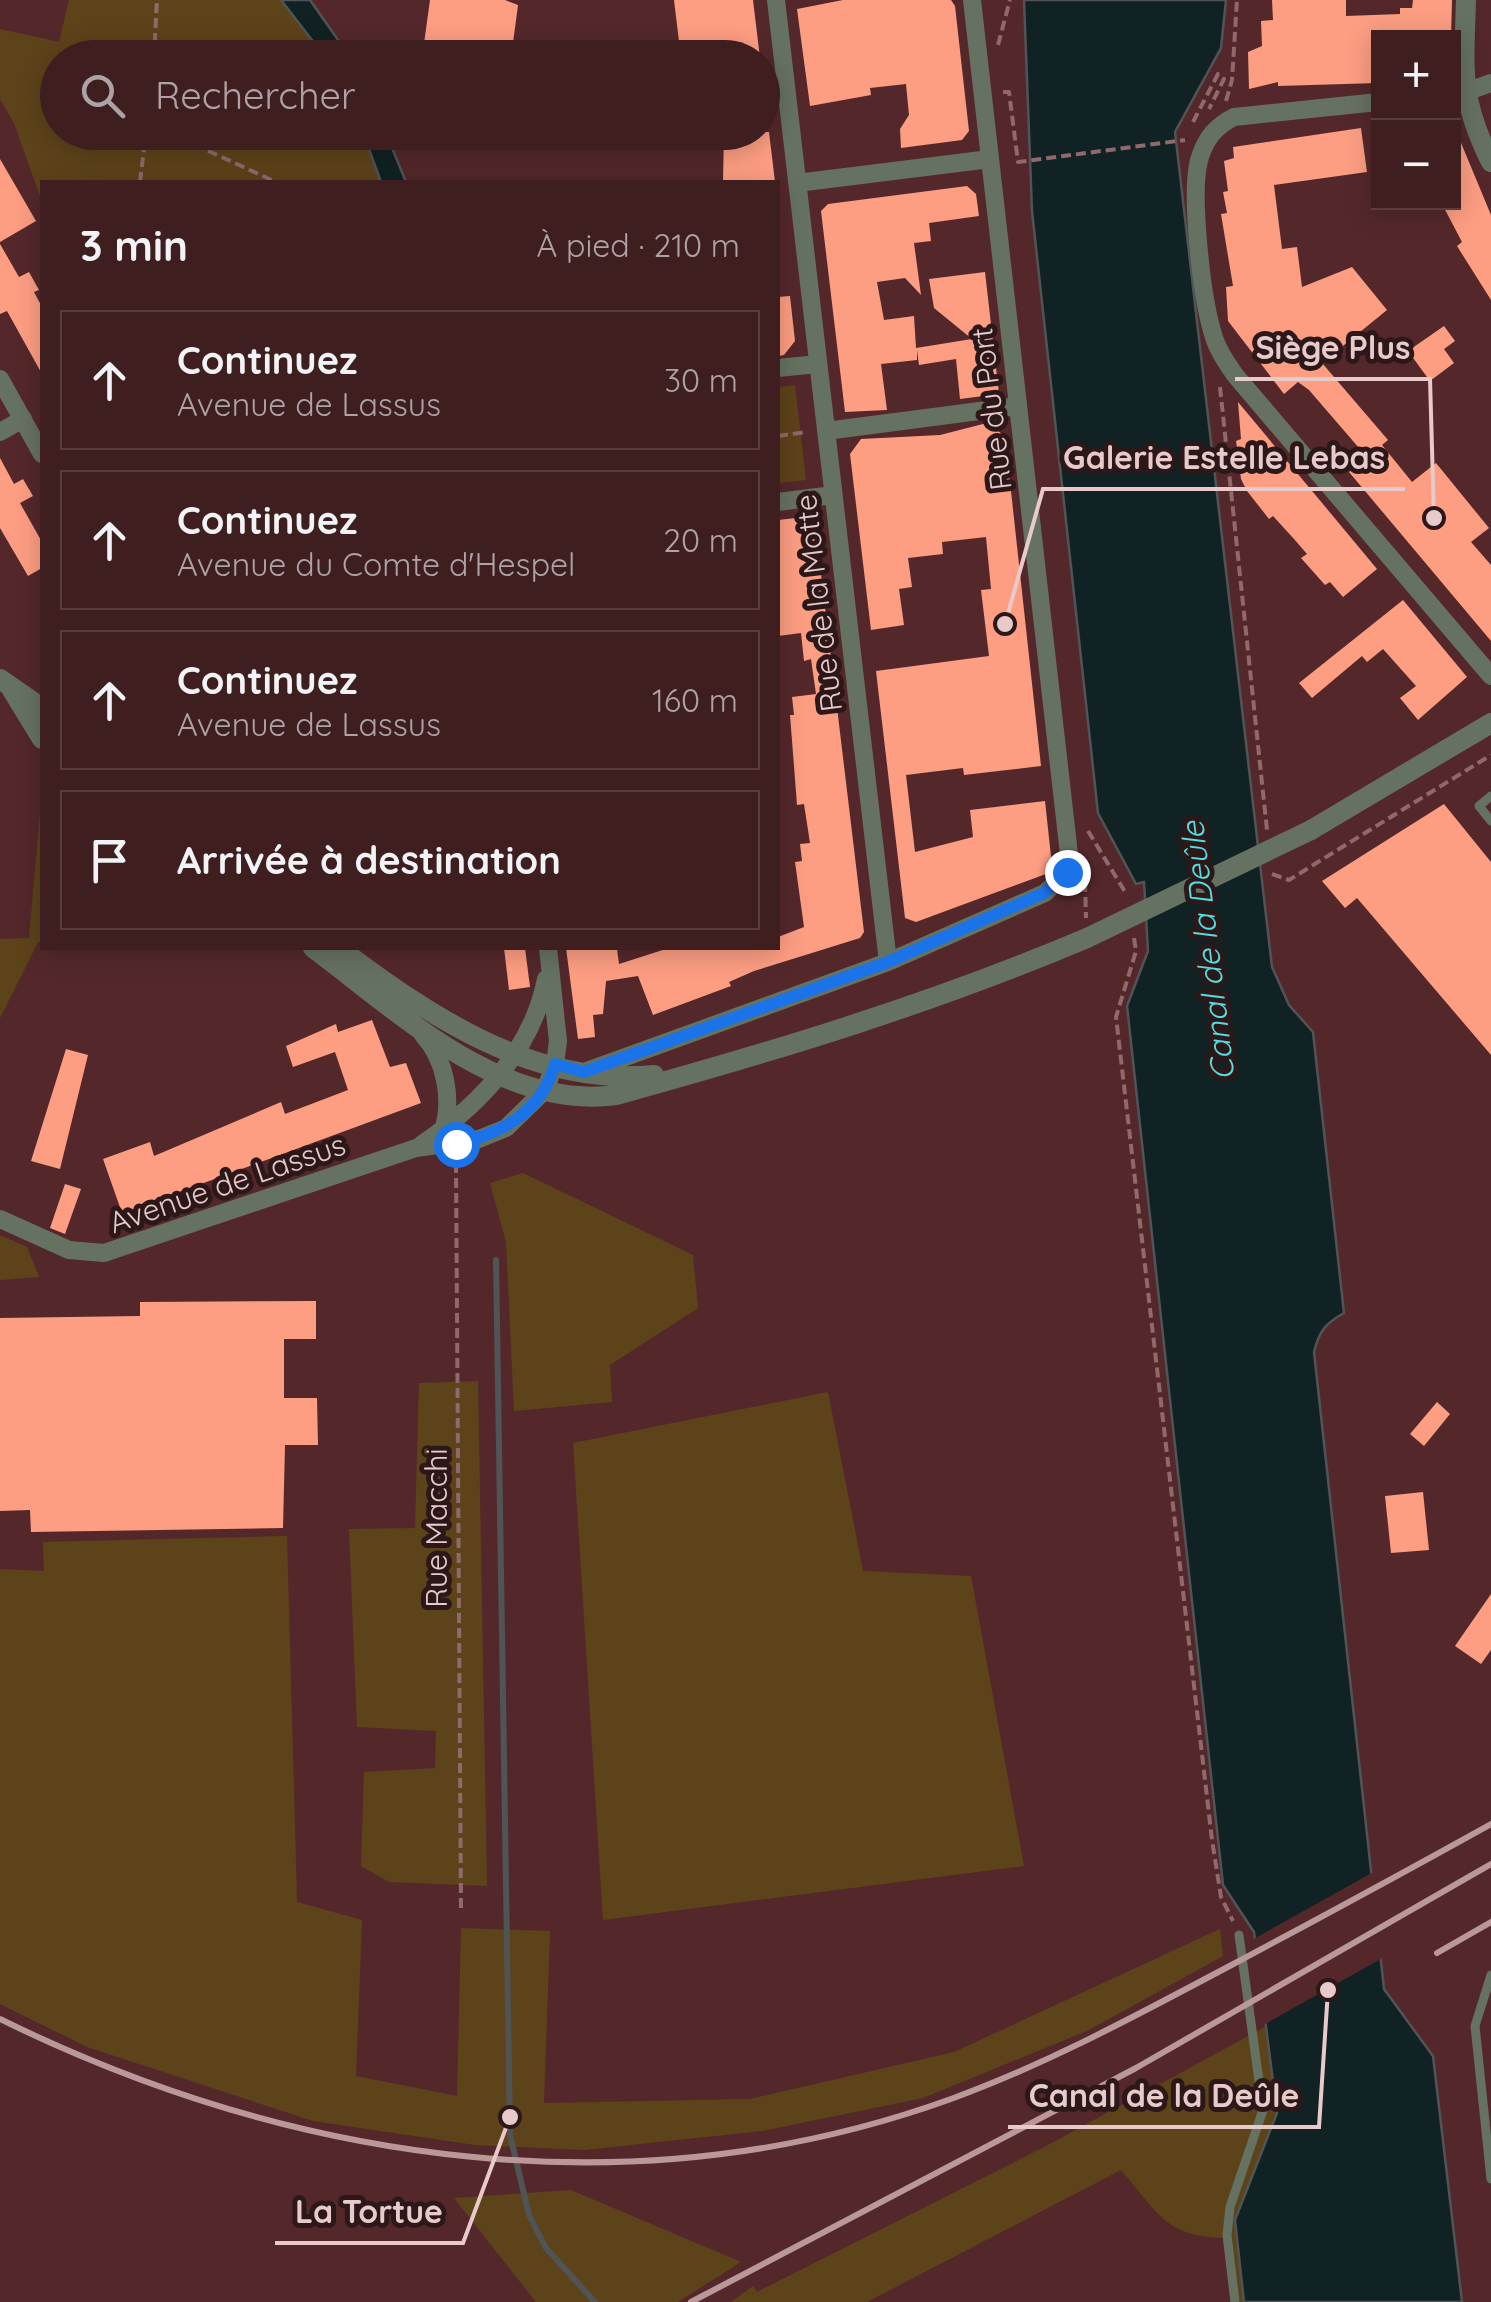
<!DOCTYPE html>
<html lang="fr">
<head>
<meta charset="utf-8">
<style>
  body { margin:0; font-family:Quicksand,sans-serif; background:#4a2b2d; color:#f1f3f6 }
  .controls { position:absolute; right:30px; top:30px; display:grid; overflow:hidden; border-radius:0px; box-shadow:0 5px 25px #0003 }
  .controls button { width:90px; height:90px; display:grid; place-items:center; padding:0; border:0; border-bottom:2px solid #583c3e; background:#3f1e20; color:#f1f3f6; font:50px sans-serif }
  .stop { position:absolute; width:30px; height:30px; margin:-22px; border:8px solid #1a73e8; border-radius:50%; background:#fff }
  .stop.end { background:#1a73e8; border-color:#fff; box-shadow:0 2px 10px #0008 }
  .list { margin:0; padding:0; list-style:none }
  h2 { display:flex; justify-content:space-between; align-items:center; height:130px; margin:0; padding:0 40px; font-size:42px }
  h2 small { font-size:32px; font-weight:400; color:#ada2a5 }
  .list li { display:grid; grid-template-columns:65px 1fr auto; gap:30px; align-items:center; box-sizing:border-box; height:140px; margin:0 20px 20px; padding:0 20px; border:2px solid #583c3e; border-radius:0px }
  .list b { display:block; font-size:38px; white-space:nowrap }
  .list p { margin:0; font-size:32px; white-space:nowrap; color:#ada2a5 }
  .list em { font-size:32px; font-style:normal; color:#ada2a5 }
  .icon { flex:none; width:55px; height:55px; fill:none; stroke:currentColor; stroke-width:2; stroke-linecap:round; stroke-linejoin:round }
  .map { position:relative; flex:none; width:1491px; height:2302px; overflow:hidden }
  .search { position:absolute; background:#3f1e20; box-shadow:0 5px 25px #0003; left:40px; top:40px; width:740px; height:110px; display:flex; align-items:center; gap:25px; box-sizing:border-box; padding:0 35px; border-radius:55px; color:#ada2a5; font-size:38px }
  .panel { position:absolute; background:#3f1e20; box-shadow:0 5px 25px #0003; left:40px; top:180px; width:740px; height:770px; border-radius:0px }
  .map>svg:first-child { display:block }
  .green { fill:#5d431a }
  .water { fill:#102223; stroke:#515455; stroke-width:2.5 }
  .pier { fill:#54282b }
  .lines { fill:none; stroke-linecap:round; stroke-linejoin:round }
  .stream { stroke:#515455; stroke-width:6 }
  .building { fill:#fd9e83 }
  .path { stroke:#8f696b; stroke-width:4; stroke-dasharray:10 5; stroke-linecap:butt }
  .service { stroke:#667261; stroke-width:9 }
  .minor { stroke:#667261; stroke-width:18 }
  .tertiary { stroke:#667261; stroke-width:20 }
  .rail { stroke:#ba989a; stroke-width:6 }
  .tertiary-bridge { stroke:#667261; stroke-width:20 }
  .route { stroke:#1a73e8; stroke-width:12 }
  .labels { text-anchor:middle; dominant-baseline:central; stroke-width:10; stroke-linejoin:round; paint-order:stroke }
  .street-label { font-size:30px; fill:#e8cacb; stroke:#2c1819 }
  .water-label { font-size:32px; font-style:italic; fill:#51e0e2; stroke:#2c1819 }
  .leader { fill:none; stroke:#e8cacb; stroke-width:4 }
  .callout-dot { fill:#e8cacb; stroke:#2c1819; stroke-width:4 }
  .callout-label { font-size:32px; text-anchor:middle; font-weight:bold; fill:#e8cacb; stroke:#2c1819; stroke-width:10; stroke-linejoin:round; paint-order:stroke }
</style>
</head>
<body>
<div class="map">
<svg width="1491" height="2302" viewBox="0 0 1491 2302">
  <rect width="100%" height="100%" fill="#54282b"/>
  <!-- green -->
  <path class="green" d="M69,0H281L325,57L58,58V132L363,133L381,182H42V202L14,123L0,99V29L59,42Z
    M795,385L806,480L778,483V387Z
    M42,788V942H38L0,1018V939L29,938Z
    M523,1173L693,1255L698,1308L610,1365L612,1402L514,1411L506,1242L490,1183Z
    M0,1235L27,1247L39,1277L0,1280Z
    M478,1381L487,1886L389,1882L361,1866L364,1772L435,1768L436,1731L357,1727L349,1529L415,1528L419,1383Z
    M828,1392L863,1571L971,1576L1024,1866L603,1920L573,1443Z
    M287,1536L297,1902L362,1920L356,2076L457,2096L461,1928L550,1931L544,2103L750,2099L954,2052L1220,1929L1223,1956L1089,2030L923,2098L762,2131L584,2150L475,2145L313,2121L87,2047L0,2004V1569L44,1571L43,1542Z
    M1265,2027L1278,2113L1235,2220L1244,2302H1231L1223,2238C1164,2236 1158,2212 1121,2170L867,2302H731L753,2286L757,2292L1048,2145Z
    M571,2190L741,2262L678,2302H536L454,2198Z"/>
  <!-- water -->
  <path class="water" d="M281,0H310L350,57H325Z
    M1024,0H1226L1221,48L1175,132L1272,967L1289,1005L1313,1032L1344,1313C1326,1323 1319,1331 1314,1352L1384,1989L1433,2056L1462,2302H1244L1235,2220L1277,2113L1254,1932L1223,1885L1127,1006L1148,951L1144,882L1136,884L1098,813L1032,211Z
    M363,133H386L406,182H381Z"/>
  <!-- pier -->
  <path class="pier" d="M1377,1870L1386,1956L1260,2027L1250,1941Z"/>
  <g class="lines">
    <!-- stream -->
    <path class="stream" d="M496,1260L510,2135L529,2215L546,2248L595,2302"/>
  </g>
  <!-- building -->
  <path class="building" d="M430,0H505L518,5L511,58H422Z
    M674,0H753L760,58H681Z
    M843,0H951L955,6L969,131L962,140L901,148L900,129L909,115L906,84L870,88L871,95L810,106L797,9Z
    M1272,0H1346V16L1400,14V8H1412L1413,0H1452L1451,38H1378V83L1278,86V82L1249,89L1248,52L1262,46L1261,21L1273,20Z
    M1454,126L1491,215V300L1457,246L1462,242L1441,202H1454Z
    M1361,128L1367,172L1274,185L1282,249L1297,247L1302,287L1352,267L1387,310L1322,363L1388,440L1382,445L1412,482L1436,463L1489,528L1471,542L1491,565V641L1349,472L1365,460L1356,451L1359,448L1309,390L1298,382L1284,394L1228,321L1226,287L1233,286L1221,214L1227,213L1223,192L1228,191L1224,161L1234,158L1233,147Z
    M724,132H769L775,182H723Z
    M0,159L36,221L0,242Z
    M967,186L976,194L979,216L929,223L931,241L914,243L921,295L905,278L877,282L884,320L914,316L916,348L972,339L934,308L929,279L985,272L999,394L960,399L956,359L919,365L917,350V360L881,364L887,410L845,412L821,211L828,204Z
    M0,244L19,277L29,272L39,290L34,292L42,307V374L7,311L0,314Z
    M790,296L795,341L784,355L778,356V297Z
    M1444,326L1455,341L1444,349L1454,363L1430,381L1408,351Z
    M1238,402L1377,569L1343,597L1330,582L1325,585L1301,558L1307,554L1294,539L1273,516L1269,519L1247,491L1241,479L1236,441L1241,439Z
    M987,423L1005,436L1041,766L964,775L963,768L906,775L915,852L973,837L970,810L1045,801L1052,866L1046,874L916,922L905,918L876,671L989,656L981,590L991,589L986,537L942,542L943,554L908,558L912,587L899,589L904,625L871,630L850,454L861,439L940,435Z
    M0,458L14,484L23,479L33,496L20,503L42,542V568L28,576L0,528Z
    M814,516L864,932L860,938L754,971L729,982L731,986L653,1015L638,976L606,981L603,1014L593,1015L595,1037L578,1039L566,948L617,949L619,964L669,948H778V937L804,927L795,862L802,861L800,844L810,843L804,804L797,805L790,715H794L792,697L816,694L811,659L804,661L801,633L778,636V520Z
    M1403,600L1467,677L1418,720L1400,698L1416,686L1383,649L1367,662L1362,656L1312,698L1299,683Z
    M1444,804L1491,862V1055L1357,898L1345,908L1322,881Z
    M504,948H525L530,987L509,990Z
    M372,1020L390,1067L406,1063L421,1103L122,1213L103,1159L150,1142L154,1156L281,1102L285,1114L348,1090L335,1052L293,1067L286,1046L336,1024L338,1032Z
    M66,1049L88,1055L60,1169L31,1161Z
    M65,1184L81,1189L65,1234L50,1228Z
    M316,1301V1339H284V1398H317L318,1445H285L283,1528L31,1532L30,1510L0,1511V1318L140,1316V1302Z
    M1437,1402L1450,1414L1424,1446L1410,1434Z
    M1423,1492L1429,1550L1391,1553L1385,1496Z
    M1491,1594V1650L1481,1664L1455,1646Z"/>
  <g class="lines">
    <!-- path -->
    <path class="path" d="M998,45L1010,0
      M154,58L157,0
      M1003,92H1009L1018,162L1185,140
      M1226,101L1232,80L1237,0
      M1193,122L1218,74L1224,79L1209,109
      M167,132L276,182
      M140,182L146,132
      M1220,387L1267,830
      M778,436L806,432
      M1088,831L1127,895
      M1272,874L1289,880L1491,755
      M1085,882L1086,918
      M1134,938L1136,951L1116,1017L1212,1840L1221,1897L1233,1921
      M456,1163L461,1911"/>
    <!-- service -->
    <path class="service" d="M1491,796L1479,806L1491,821
      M1491,1975L1475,2026L1491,2179
      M1235,2302L1227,2235L1230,2207L1263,2110L1239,1935"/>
    <!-- minor -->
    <path class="minor" d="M776,0L888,962
      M1454,96L1491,83
      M1378,102L1234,117C1216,126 1206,138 1200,157C1189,190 1202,299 1213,334C1217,349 1226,362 1235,375L1491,676
      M797,183L990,159
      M778,368L818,364
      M0,379L42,454
      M826,431L1018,406
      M0,432L23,419
      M778,502L833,495
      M423,1035C445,1059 453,1099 443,1130
      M584,1072L888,962L1045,893L1067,872L1069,854L972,0
      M421,1145C479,1105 532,1051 546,979
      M0,1219L69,1250L104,1253L416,1148L479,1139L506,1128L545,1090L555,1064L558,1041L548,948"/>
    <!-- tertiary -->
    <path class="tertiary" d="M1466,0C1464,70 1459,98 1491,162
      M0,679L42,708
      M12,690L42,739
      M1311,830L1491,723
      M313,948C398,1011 501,1111 616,1095C776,1051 934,1003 1087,938
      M339,948C429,1016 534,1087 654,1075"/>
    <!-- rail -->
    <path class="rail" d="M1437,1953L1491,1922
      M0,2019C297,2165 635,2213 951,2099C1047,2064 1135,2016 1224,1969C1314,1921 1403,1873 1491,1824
      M691,2302L1136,2068L1491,1864"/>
    <!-- tertiary-bridge -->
    <path class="tertiary-bridge" d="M1087,938L1311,830"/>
  </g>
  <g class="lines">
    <!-- route -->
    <path class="route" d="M456,1144C502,1133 541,1113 555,1064L584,1072L888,962L1044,893L1067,872"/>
  </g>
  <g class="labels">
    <!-- street labels -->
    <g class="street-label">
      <text transform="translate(991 409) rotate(-97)">Rue du Port</text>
      <text transform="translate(818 603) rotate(-97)">Rue de la Motte</text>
      <text transform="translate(227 1183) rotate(-19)">Avenue de Lassus</text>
      <text transform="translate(436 1528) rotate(-90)">Rue Macchi</text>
    </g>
    <!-- water labels -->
    <g class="water-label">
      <text transform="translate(1207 951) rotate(-97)">Canal de la Deûle</text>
    </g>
  </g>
  <!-- callouts -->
  <path class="leader" d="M1434 518L1430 379H1235M1005 624L1043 489H1405M1328 1990L1319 2127H1008M510 2117L463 2243H275"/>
  <g class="callout-dot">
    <circle cx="1434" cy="518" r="10"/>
    <circle cx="1005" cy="624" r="10"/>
    <circle cx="1328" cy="1990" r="10"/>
    <circle cx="510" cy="2117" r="10"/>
  </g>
  <g class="callout-label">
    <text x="1333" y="359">Siège Plus</text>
    <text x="1224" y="469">Galerie Estelle Lebas</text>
    <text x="1164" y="2107">Canal de la Deûle</text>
    <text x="369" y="2223">La Tortue</text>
  </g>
</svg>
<div class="controls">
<button>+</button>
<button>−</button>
</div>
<div class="stop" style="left:456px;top:1144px"></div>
<div class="stop end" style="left:1067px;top:872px"></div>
<div class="search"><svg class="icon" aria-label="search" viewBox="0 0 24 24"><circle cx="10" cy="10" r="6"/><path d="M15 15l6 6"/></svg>Rechercher</div>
<section class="panel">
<h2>3 min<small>À pied · 210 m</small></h2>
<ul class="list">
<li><svg class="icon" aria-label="ahead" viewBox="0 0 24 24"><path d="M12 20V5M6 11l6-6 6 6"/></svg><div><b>Continuez</b><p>Avenue de Lassus</p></div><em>30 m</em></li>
<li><svg class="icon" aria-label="ahead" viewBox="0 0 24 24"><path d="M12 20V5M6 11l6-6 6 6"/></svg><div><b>Continuez</b><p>Avenue du Comte d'Hespel</p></div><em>20 m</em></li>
<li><svg class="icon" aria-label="ahead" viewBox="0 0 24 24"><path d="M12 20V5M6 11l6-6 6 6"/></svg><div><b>Continuez</b><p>Avenue de Lassus</p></div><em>160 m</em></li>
<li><svg class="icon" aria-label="arrive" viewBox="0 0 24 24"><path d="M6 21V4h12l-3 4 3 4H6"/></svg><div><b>Arrivée à destination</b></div></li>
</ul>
</section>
</div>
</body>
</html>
